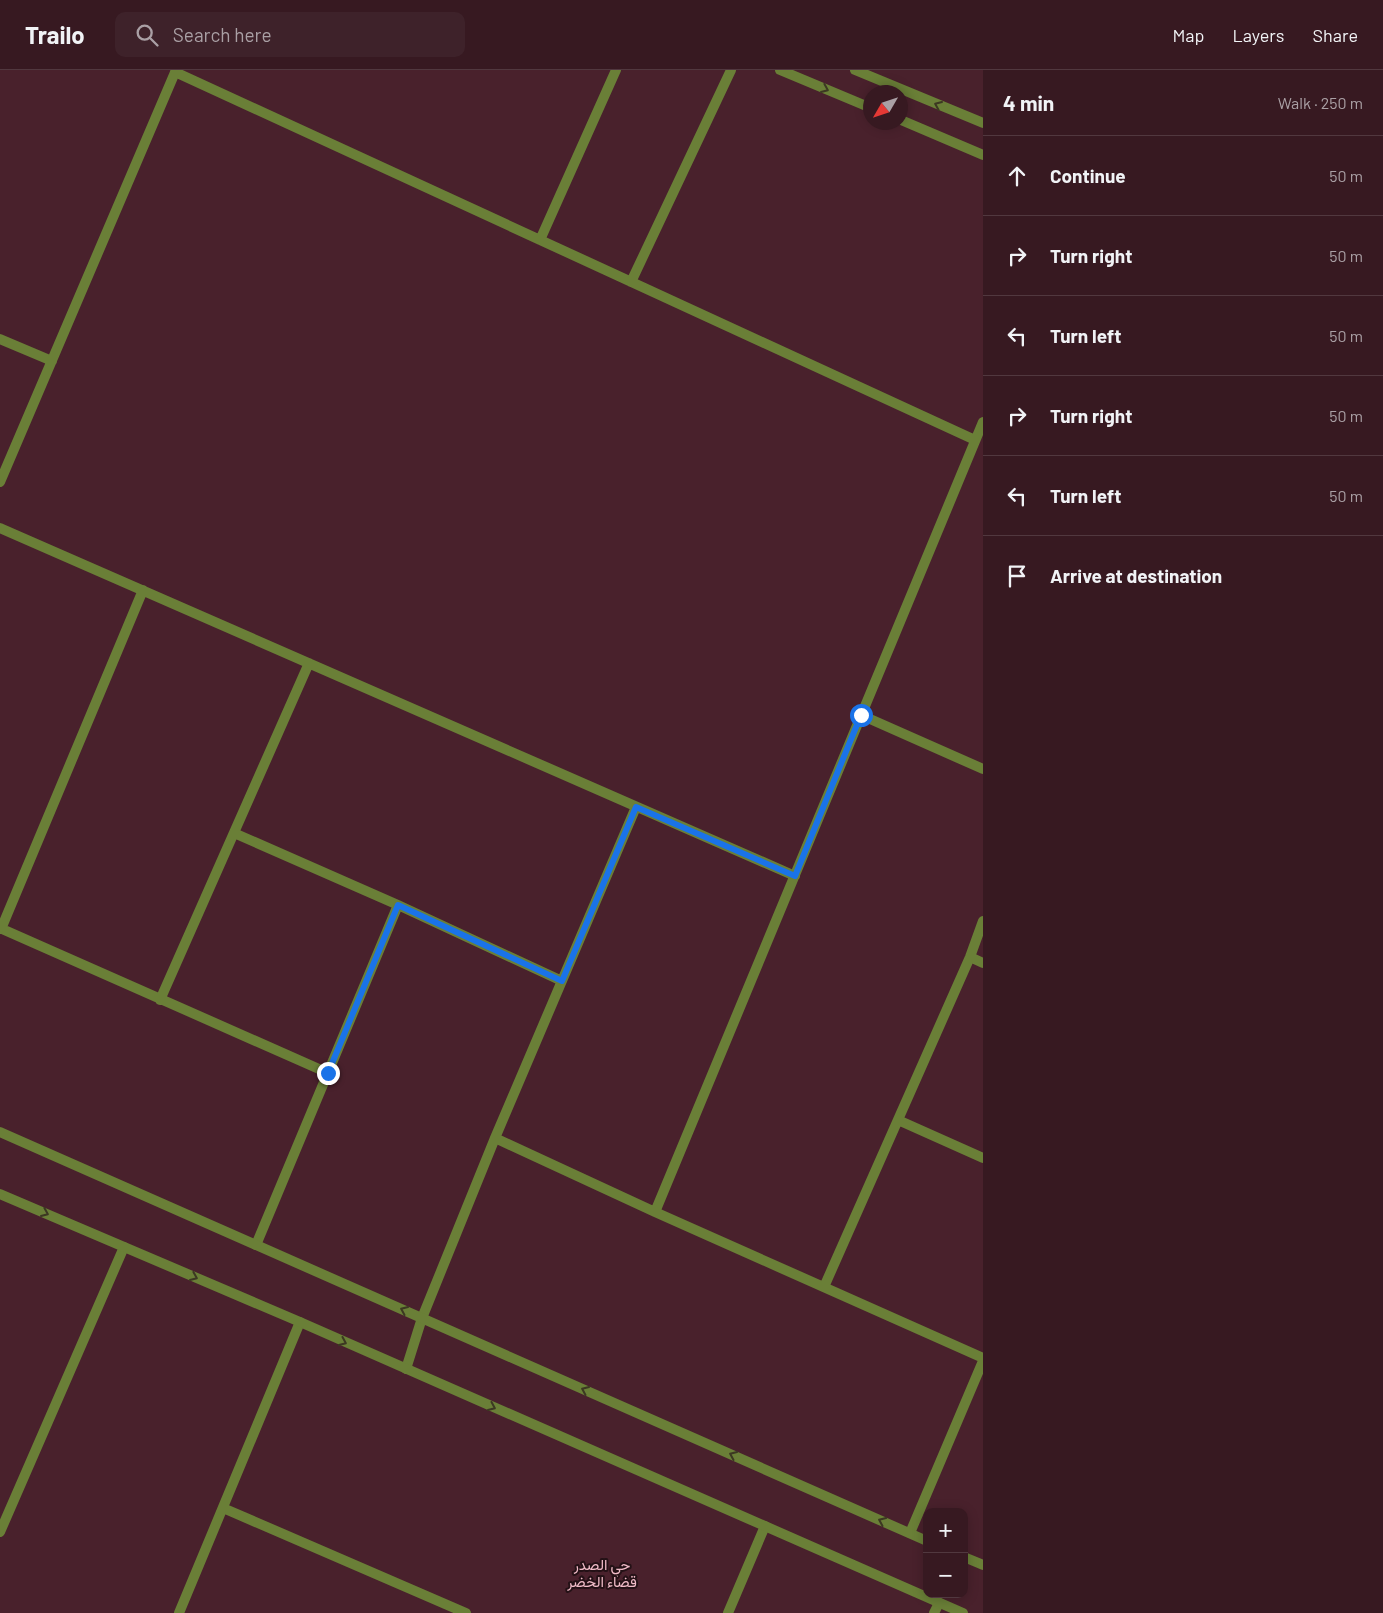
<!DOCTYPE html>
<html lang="en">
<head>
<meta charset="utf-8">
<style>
  body { margin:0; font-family:Barlow,Vazirmatn,sans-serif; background:#3e222a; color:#f1f3f6 }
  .controls { position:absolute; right:15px; bottom:15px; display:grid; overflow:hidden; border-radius:10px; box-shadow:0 2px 12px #0003 }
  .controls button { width:45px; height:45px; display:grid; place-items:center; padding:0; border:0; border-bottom:1px solid #51383f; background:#371921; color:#f1f3f6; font:25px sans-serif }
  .compass { position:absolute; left:863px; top:15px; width:45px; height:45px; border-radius:50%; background:#371921; box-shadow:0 2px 12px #0003; rotate:231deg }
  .stop { position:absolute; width:15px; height:15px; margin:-11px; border:4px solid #1a73e8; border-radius:50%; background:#fff }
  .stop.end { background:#1a73e8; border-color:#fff; box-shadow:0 1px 5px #0008 }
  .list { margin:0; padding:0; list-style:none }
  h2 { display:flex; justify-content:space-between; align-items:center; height:65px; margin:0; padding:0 20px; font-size:21px }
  h2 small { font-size:16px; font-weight:400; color:#aaa0a5 }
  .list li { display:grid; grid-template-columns:32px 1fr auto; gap:15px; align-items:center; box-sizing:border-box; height:80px; padding:0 20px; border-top:1px solid #51383f }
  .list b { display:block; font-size:19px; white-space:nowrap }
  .list em { font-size:16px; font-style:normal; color:#aaa0a5 }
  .icon { flex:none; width:28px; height:28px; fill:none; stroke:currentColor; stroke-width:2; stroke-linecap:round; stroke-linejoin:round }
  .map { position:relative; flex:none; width:983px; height:1543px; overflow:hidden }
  header { display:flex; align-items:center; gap:30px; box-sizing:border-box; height:70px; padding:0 25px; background:#371921; border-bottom:1px solid #51383f }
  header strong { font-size:24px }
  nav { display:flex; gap:28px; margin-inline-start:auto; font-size:18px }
  .search { width:350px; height:45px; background:#3e222a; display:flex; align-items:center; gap:12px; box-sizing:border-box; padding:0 18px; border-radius:10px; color:#aaa0a5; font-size:19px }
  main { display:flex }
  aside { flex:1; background:#371921 }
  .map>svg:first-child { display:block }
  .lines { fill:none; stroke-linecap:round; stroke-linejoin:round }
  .minor { stroke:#6a7f37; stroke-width:10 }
  .tertiary { stroke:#6a7f37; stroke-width:10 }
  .oneway { stroke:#3c3822 }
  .route { stroke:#1a73e8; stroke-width:6 }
  .labels { text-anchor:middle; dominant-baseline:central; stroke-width:4; stroke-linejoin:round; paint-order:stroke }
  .neighbourhood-label { font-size:15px; fill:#f1bcc8; stroke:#241116 }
</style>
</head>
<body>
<header>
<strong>Trailo</strong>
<div class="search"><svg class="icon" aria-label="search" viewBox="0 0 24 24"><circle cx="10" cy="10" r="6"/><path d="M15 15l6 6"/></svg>Search here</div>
<nav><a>Map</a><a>Layers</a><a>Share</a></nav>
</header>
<main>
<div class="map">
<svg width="983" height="1543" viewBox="0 0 983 1543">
  <rect width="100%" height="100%" fill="#49212c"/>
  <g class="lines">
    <!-- minor -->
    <path class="minor" d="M175,2L975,370
      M540,170L616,0
      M631,212L731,0
      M0,269L52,291
      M0,412L176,0
      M0,458L795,806
      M861,645L983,699
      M234,763L398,835L562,911
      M0,858L328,1003
      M1,859L143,520
      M970,887L983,893
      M160,930L309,593
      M898,1050L983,1088
      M495,1068L655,1142L983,1288
      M655,1142L983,352
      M256,1175L398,835
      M824,1217L970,887L983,851
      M406,1299L422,1248L495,1068L636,737
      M223,1438L466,1543
      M0,1462L124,1177
      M910,1463L983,1291
      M179,1543L300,1252
      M728,1543L765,1456
      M934,1543L939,1533"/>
    <!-- tertiary -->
    <path class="tertiary" d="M780,0L871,38
      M855,0L983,53
      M901,50L983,85
      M0,1062L927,1471
      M0,1124L300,1252L963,1543
      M964,1487L983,1495"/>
  </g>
  <!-- one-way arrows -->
  <defs><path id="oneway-chevron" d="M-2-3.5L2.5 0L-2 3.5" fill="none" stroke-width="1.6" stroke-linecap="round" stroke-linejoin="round" transform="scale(1.25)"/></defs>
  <g class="oneway">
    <use href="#oneway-chevron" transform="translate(825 19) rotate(23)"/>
    <use href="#oneway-chevron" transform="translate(938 35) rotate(-157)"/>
    <use href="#oneway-chevron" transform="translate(45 1143) rotate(23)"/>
    <use href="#oneway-chevron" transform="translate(194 1207) rotate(23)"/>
    <use href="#oneway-chevron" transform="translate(404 1240) rotate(-156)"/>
    <use href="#oneway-chevron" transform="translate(343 1272) rotate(24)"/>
    <use href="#oneway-chevron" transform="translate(585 1320) rotate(-156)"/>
    <use href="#oneway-chevron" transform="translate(492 1337) rotate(24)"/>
    <use href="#oneway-chevron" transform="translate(733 1385) rotate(-156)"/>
    <use href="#oneway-chevron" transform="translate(882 1451) rotate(-156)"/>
  </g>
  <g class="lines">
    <!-- route -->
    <path class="route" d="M328,1003L398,835L562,911L636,737L795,806L861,645"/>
  </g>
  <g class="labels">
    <!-- neighbourhood labels -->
    <g class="neighbourhood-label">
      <text x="602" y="1494">حي الصدر<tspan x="602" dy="17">قضاء الخضر</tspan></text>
    </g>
  </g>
</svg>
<div class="controls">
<button>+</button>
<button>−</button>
</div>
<svg class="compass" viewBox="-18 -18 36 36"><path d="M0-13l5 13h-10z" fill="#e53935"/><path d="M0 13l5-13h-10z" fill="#aaa0a5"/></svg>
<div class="stop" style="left:861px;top:645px"></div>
<div class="stop end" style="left:328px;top:1003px"></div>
</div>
<aside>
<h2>4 min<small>Walk · 250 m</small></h2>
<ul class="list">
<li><svg class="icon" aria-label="ahead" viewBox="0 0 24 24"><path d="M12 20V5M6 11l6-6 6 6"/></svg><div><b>Continue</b></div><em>50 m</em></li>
<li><svg class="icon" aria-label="right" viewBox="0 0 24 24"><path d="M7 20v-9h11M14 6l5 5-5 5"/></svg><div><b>Turn right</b></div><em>50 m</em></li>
<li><svg class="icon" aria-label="left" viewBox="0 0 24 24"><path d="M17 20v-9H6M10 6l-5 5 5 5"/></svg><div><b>Turn left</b></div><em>50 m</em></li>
<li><svg class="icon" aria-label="right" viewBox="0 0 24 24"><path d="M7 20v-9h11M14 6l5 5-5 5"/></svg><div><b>Turn right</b></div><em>50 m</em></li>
<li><svg class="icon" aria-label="left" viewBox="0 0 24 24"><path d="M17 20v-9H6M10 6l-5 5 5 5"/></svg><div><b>Turn left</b></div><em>50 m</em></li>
<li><svg class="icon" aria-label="arrive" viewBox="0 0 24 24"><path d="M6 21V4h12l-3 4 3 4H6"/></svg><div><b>Arrive at destination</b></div></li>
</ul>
</aside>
</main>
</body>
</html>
